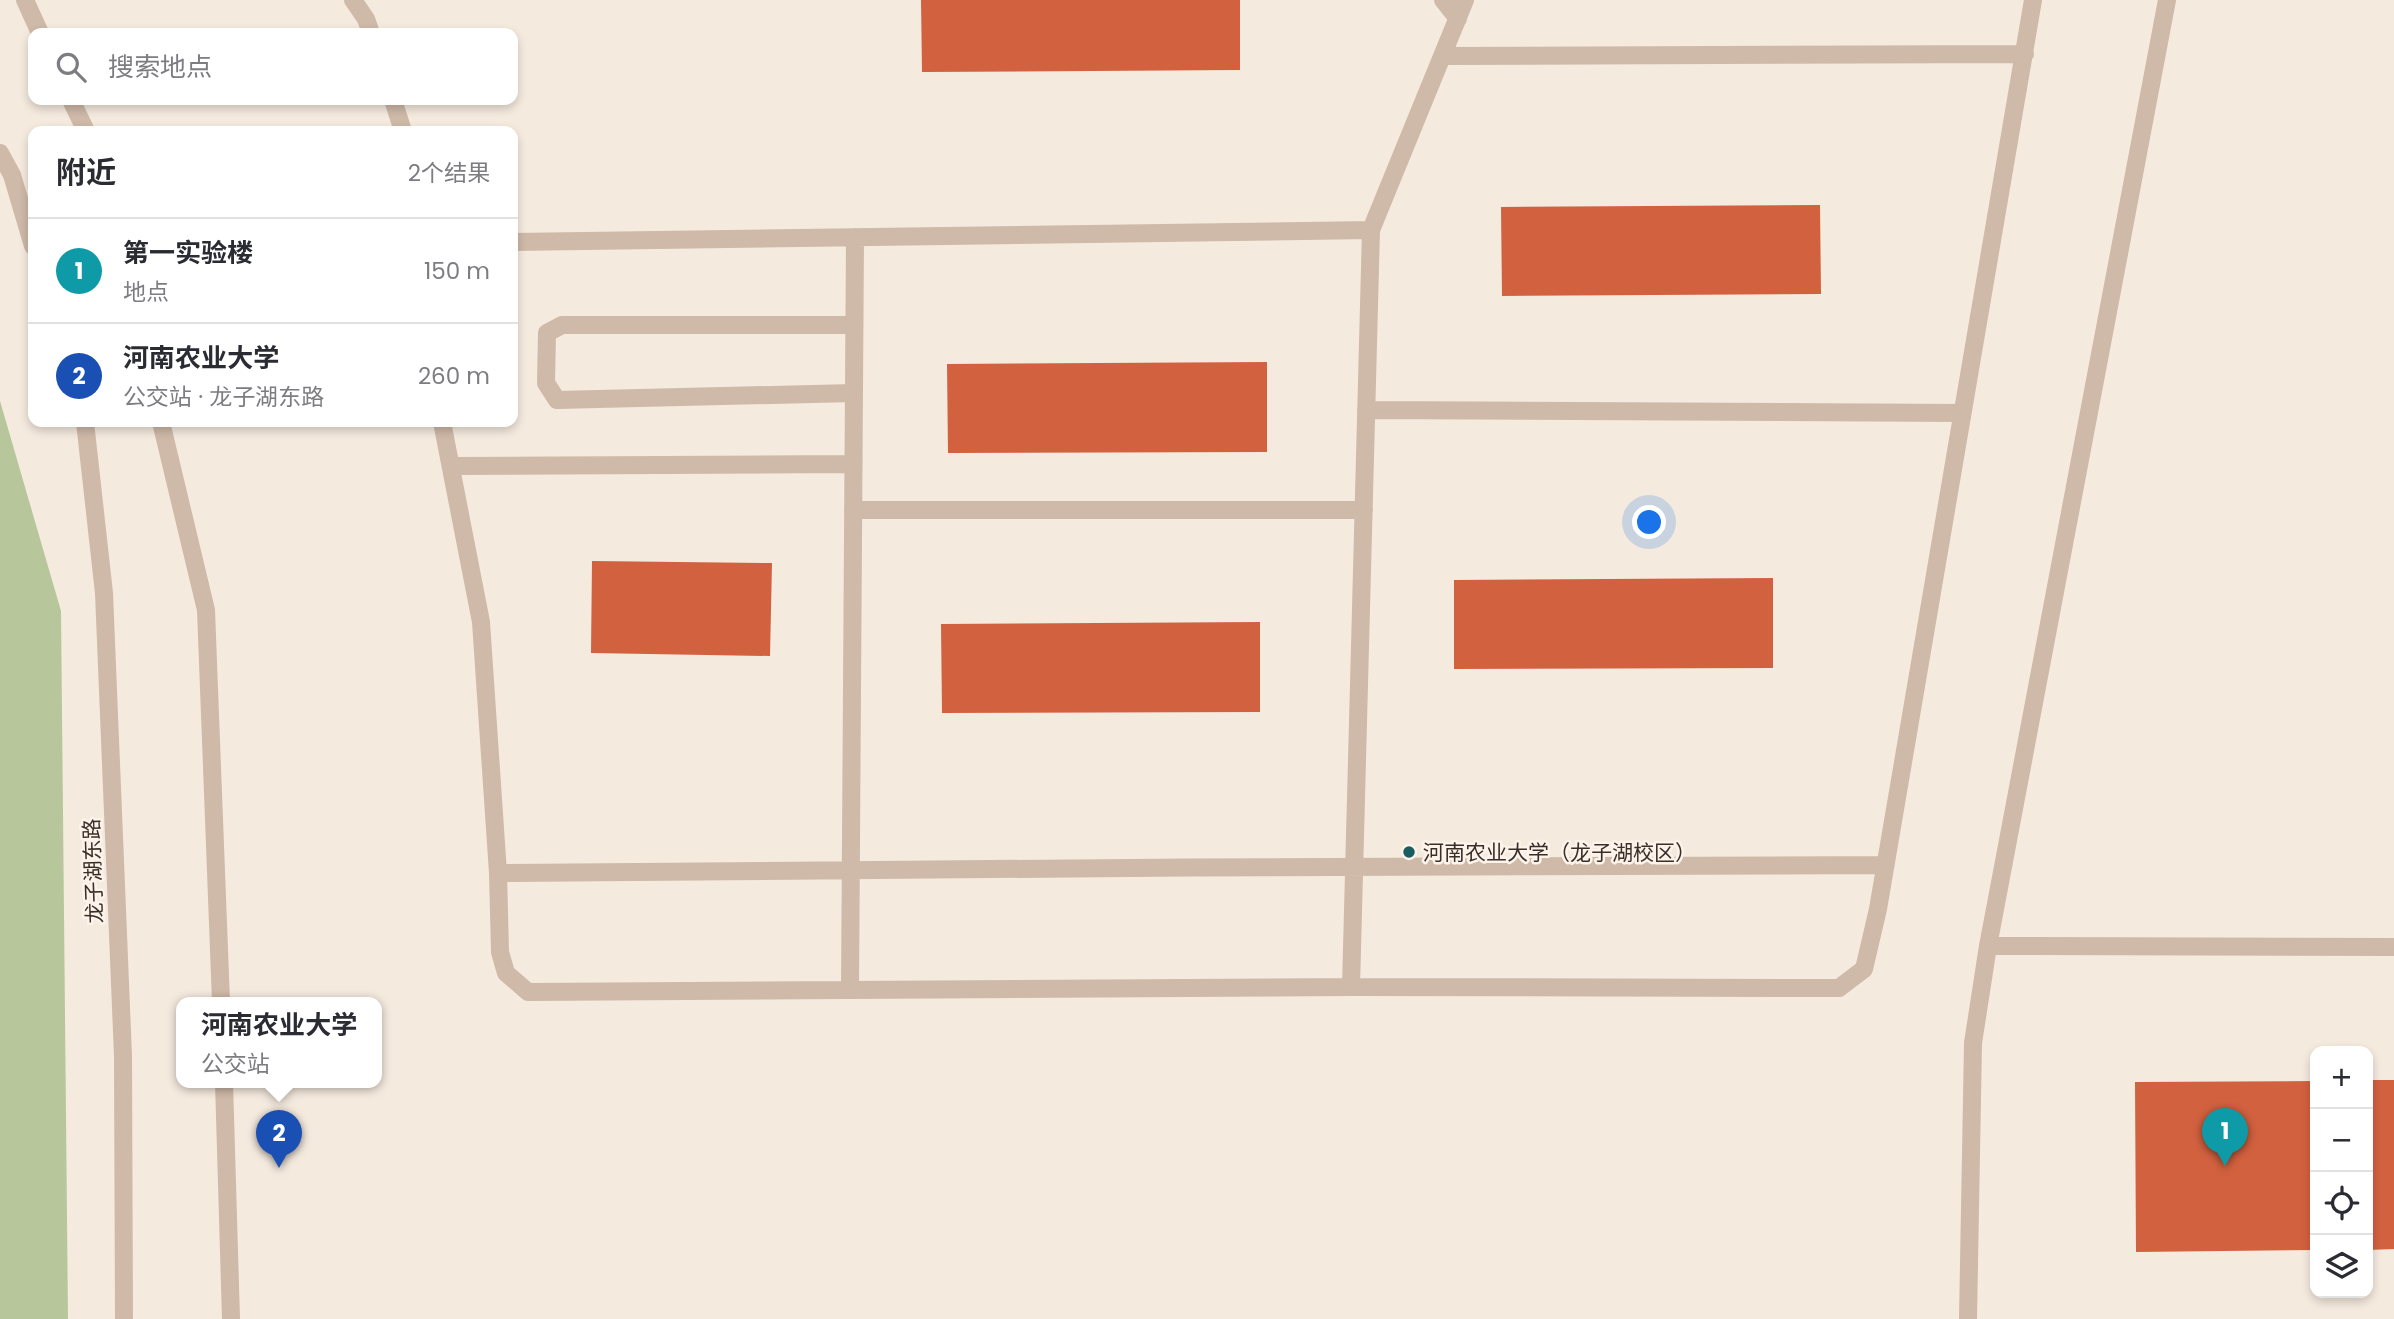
<!DOCTYPE html>
<html lang="zh">
<head>
<meta charset="utf-8">
<style>
  body { margin:0; font-family:Poppins,"Noto Sans SC",sans-serif; background:#f2f2f3; color:#2b2b33 }
  .controls { position:absolute; right:21px; bottom:21px; display:grid; overflow:hidden; border-radius:14px; box-shadow:0 4px 10px #0003 }
  .controls button { width:63px; height:63px; display:grid; place-items:center; padding:0; border:0; border-bottom:2px solid #e1e1e2; background:#fff; color:#2b2b33; font:35px sans-serif }
  .you { position:absolute; left:1650px; top:523px; width:24px; height:24px; margin:-18px; border:5px solid #fff; border-radius:50%; background:#1a73e8; box-shadow:0 0 0 10px #1a73e833 }
  .badge { display:grid; place-items:center; width:46px; height:46px; border-radius:50%; background:#ea580c; color:#fff; font-size:23px; font-weight:700 }
  .pin { position:absolute; translate:-50% -58px; filter:drop-shadow(0 2px 4px #0008) }
  .pin::after { content:''; position:absolute; top:37px; width:24px; height:21px; background:inherit; clip-path:polygon(0 0,100% 0,50% 100%) }
  .popup { position:absolute; left:176px; top:997px; width:206px; height:91px; box-sizing:border-box; display:grid; place-content:center; border-radius:14px; background:#fff; filter:drop-shadow(0 2px 5px #0005); font-size:23px; white-space:nowrap; color:#7c7c81 }
  .popup b { font-size:26px; color:#2b2b33 }
  .popup::after { content:''; position:absolute; left:50%; top:100%; margin-left:-14px; border:14px solid transparent; border-top-color:#fff }
  .list { margin:0; padding:0; list-style:none }
  h2 { display:flex; justify-content:space-between; align-items:center; height:91px; margin:0; padding:0 28px; font-size:30px }
  h2 small { font-size:23px; font-weight:400; color:#7c7c81 }
  .list li { display:grid; grid-template-columns:46px 1fr auto; gap:21px; align-items:center; box-sizing:border-box; height:105px; padding:0 28px; border-top:2px solid #e1e1e2 }
  .list b { display:block; font-size:26px; white-space:nowrap }
  .list p { margin:0; font-size:23px; white-space:nowrap; color:#7c7c81 }
  .list em { font-size:23px; font-style:normal; color:#7c7c81 }
  .icon { flex:none; width:38px; height:38px; fill:none; stroke:currentColor; stroke-width:2; stroke-linecap:round; stroke-linejoin:round }
  .map { position:relative; flex:none; width:2394px; height:1319px; overflow:hidden }
  .search { position:absolute; background:#fff; box-shadow:0 4px 10px #0003; left:28px; top:28px; width:490px; height:77px; display:flex; align-items:center; gap:18px; box-sizing:border-box; padding:0 24px; border-radius:14px; color:#7c7c81; font-size:26px }
  .panel { position:absolute; background:#fff; box-shadow:0 4px 10px #0003; left:28px; top:126px; width:490px; height:301px; border-radius:14px }
  .map>svg:first-child { display:block }
  .green { fill:#b8c69c }
  .building { fill:#d2613f }
  .lines { fill:none; stroke-linecap:round; stroke-linejoin:round }
  .minor { stroke:#cfb9a8; stroke-width:18 }
  .poi-dot { fill:#195d61; stroke:#fcf4eb; stroke-width:2.5 }
  .labels { text-anchor:middle; dominant-baseline:central; stroke-width:5; stroke-linejoin:round; paint-order:stroke }
  .poi-label { font-size:21px; fill:#3b2e29; stroke:#fcf4eb; text-anchor:start }
  .street-label { font-size:21px; fill:#3b2e29; stroke:#fcf4eb }
</style>
</head>
<body>
<div class="map">
<svg width="2394" height="1319" viewBox="0 0 2394 1319">
  <rect width="100%" height="100%" fill="#f5eade"/>
  <!-- green -->
  <path class="green" d="M0,401L61,611L68,1319H0Z"/>
  <!-- building -->
  <path class="building" d="M921,0H1240V70L922,72Z
    M1820,205L1821,294L1502,296L1501,207Z
    M1267,362V452L948,453L947,364Z
    M592,561L772,563L770,656L591,653Z
    M1773,578V668L1454,669V580Z
    M1260,622V712L942,713L941,624Z
    M2368,1080H2394V1249L2368,1250Z
    M2315,1081V1250L2136,1252L2135,1082Z"/>
  <g class="lines">
    <!-- minor -->
    <path class="minor" d="M25,0L40,33
      M353,0L366,19L371,33
      M1443,0L1458,19
      M1443,56L2025,54
      M71,100L86,131
      M393,100L403,131
      M0,153L12,175L33,246
      M513,242L1371,230
      M854,393L557,400L546,383L547,333L562,325H854
      M1366,410L1962,413
      M85,422L104,593L123,1056L124,1319
      M161,422L206,610L221,1002
      M442,422L481,622L498,873L500,952L506,973L528,992L1351,987L1839,988L1864,969L1878,909L2033,0
      M451,466L853,464
      M853,510H1364
      M498,873C960,866 1423,868 1885,865
      M1988,946L2394,947
      M1351,987L1371,230L1465,0
      M850,990L855,237
      M224,1082L231,1319
      M1968,1319L1973,1043L1988,946L2167,0"/>
  </g>
  <!-- markers -->
  <circle class="poi-dot" cx="1409" cy="852" r="7"/>
  <g class="labels">
    <!-- poi labels -->
    <g class="poi-label">
      <text x="1423" y="852">河南农业大学（龙子湖校区）</text>
    </g>
    <!-- street labels -->
    <g class="street-label">
      <text transform="translate(93 871) rotate(-92)">龙子湖东路</text>
    </g>
  </g>
</svg>
<div class="controls">
<button>+</button>
<button>−</button>
<button><svg class="icon" aria-label="locate" viewBox="0 0 24 24"><circle cx="12" cy="12" r="6"/><path d="M12 2v4M12 18v4M2 12h4M18 12h4"/></svg></button>
<button><svg class="icon" aria-label="layers" viewBox="0 0 24 24"><path d="M12 4l9 5-9 5-9-5zM3 14l9 5 9-5"/></svg></button>
</div>
<div class="you"></div>
<div class="pin badge" style="left:2225px;top:1166px;background:#0f9aa8">1</div>
<div class="pin badge" style="left:279px;top:1168px;background:#1a4fb4">2</div>
<div class="popup"><b>河南农业大学</b>公交站</div>
<div class="search"><svg class="icon" aria-label="search" viewBox="0 0 24 24"><circle cx="10" cy="10" r="6"/><path d="M15 15l6 6"/></svg>搜索地点</div>
<section class="panel">
<h2>附近<small>2个结果</small></h2>
<ul class="list">
<li><span class="badge" style="background:#0f9aa8">1</span><div><b>第一实验楼</b><p>地点</p></div><em>150 m</em></li>
<li><span class="badge" style="background:#1a4fb4">2</span><div><b>河南农业大学</b><p>公交站 · 龙子湖东路</p></div><em>260 m</em></li>
</ul>
</section>
</div>
</body>
</html>
